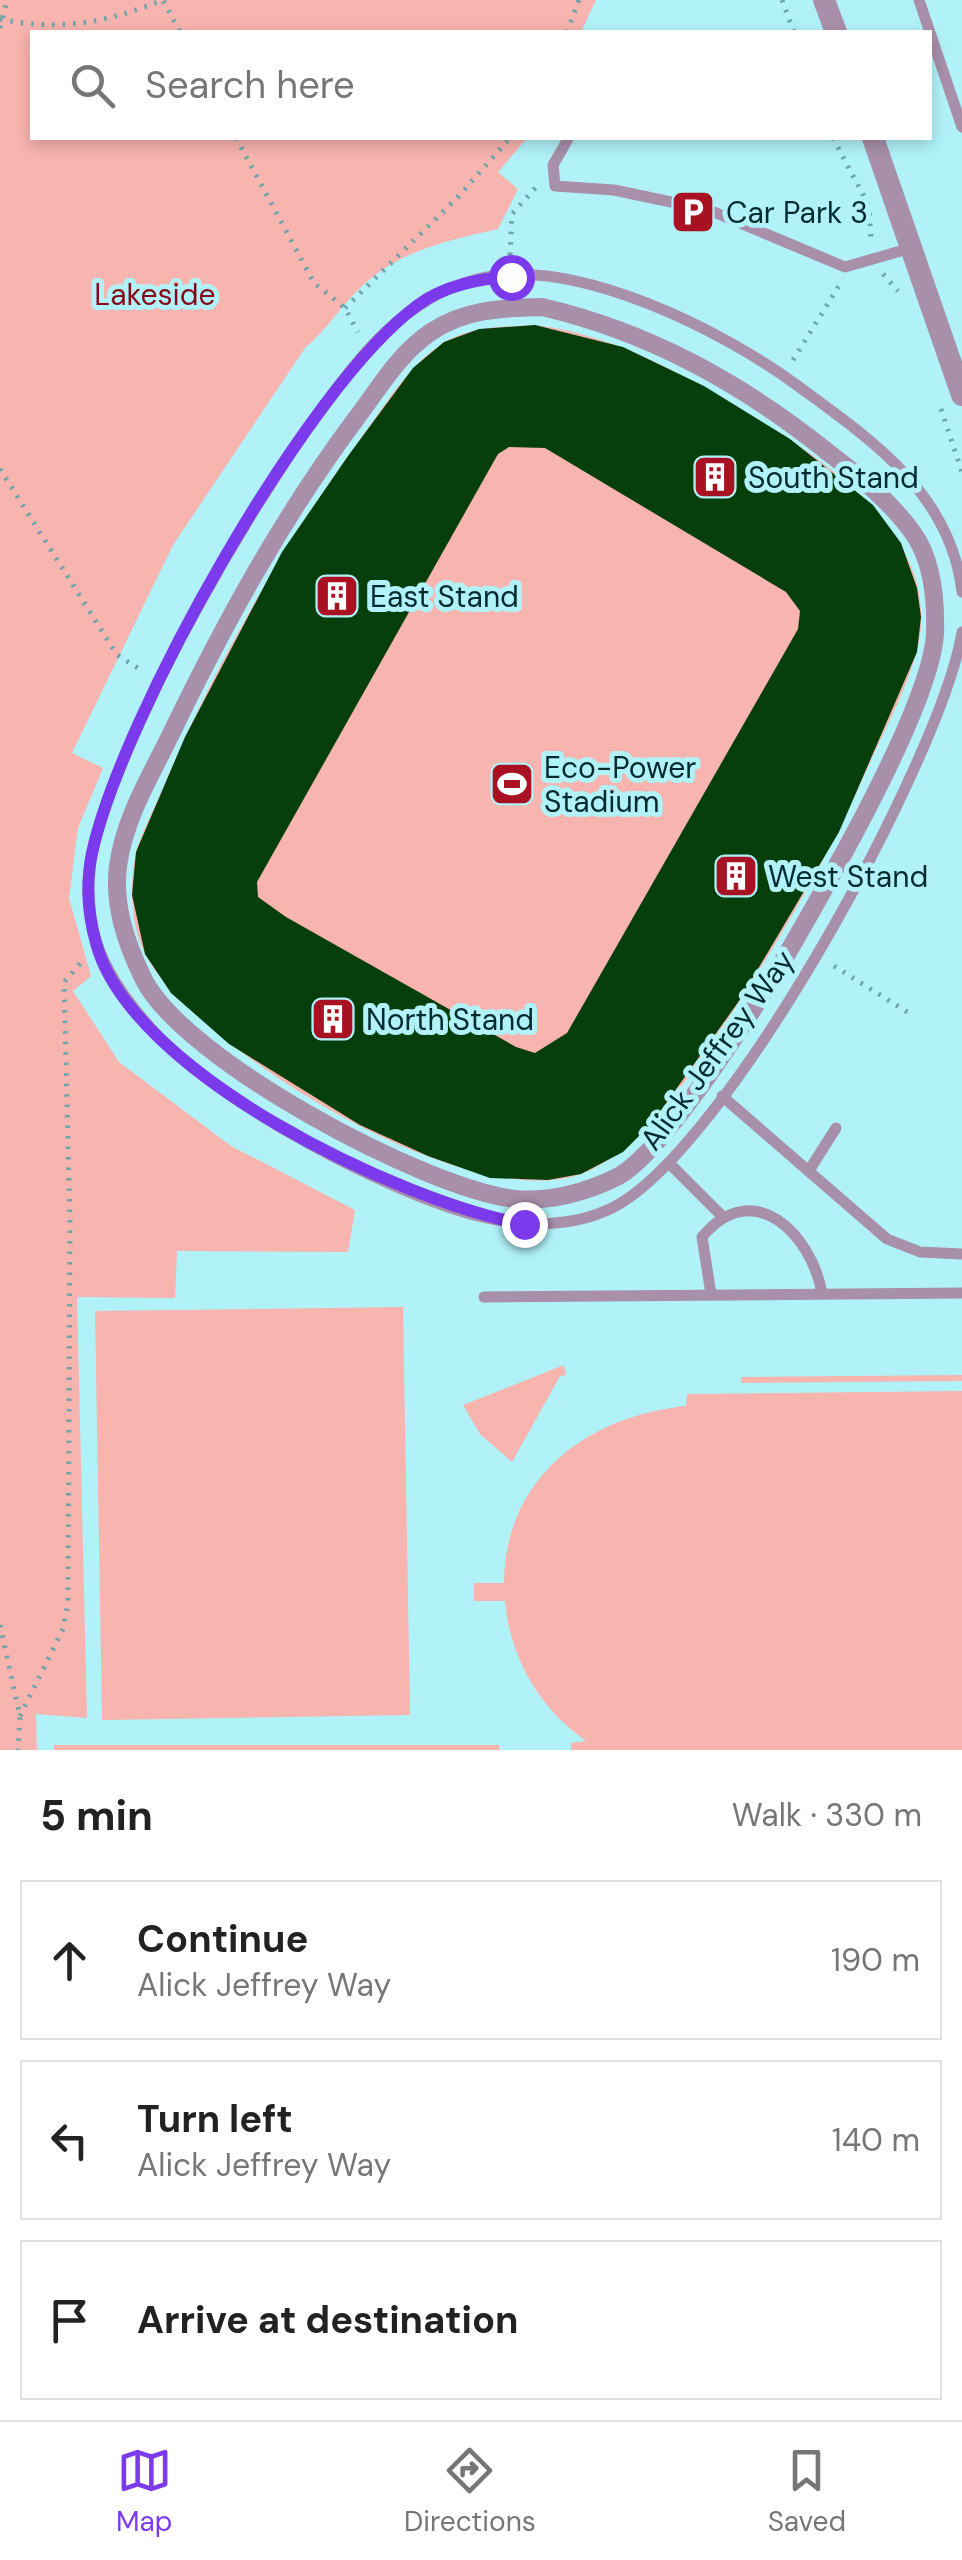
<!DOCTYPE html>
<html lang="en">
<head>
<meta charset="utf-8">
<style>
  body { margin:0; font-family:"DM Sans",sans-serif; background:#f2f2f2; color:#222 }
  .stop { position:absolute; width:30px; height:30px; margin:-22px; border:8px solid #7c3aed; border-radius:50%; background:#fff }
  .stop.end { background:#7c3aed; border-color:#fff; box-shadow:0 2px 10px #0008 }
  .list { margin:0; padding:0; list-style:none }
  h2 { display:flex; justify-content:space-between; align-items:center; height:130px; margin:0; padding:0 40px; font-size:42px }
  h2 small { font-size:32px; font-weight:400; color:#767676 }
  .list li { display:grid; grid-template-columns:65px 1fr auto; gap:30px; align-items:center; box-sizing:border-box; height:160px; margin:0 20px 20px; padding:0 20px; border:2px solid #e0e0e0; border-radius:0px }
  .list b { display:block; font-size:38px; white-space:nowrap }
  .list p { margin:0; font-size:32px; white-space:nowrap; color:#767676 }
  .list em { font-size:32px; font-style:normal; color:#767676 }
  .icon { flex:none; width:55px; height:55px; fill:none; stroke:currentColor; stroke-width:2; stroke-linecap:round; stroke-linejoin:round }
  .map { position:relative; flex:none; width:962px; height:1750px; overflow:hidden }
  .search { position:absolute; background:#fff; box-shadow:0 5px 15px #0003; left:30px; right:30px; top:30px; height:110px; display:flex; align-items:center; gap:25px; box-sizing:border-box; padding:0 35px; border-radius:0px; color:#767676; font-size:38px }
  .sheet { height:670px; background:#fff }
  nav { display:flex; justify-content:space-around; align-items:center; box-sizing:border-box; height:140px; border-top:2px solid #e0e0e0; background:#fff; font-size:28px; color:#767676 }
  nav a { display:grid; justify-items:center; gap:5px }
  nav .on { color:#7c3aed }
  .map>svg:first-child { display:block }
  .green { fill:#f8b4ae }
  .building { fill:#063f0c; fill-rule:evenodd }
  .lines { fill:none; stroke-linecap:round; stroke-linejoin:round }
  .path { stroke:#6da5ab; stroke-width:5; stroke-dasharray:2.5 8; stroke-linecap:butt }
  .service { stroke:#a88faa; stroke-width:11 }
  .pedestrian { stroke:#a88faa; stroke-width:18 }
  .minor { stroke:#a88faa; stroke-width:22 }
  .route { stroke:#7c3aed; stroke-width:12 }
  .labels { text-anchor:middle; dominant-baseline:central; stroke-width:10; stroke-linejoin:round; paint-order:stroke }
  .poi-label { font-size:30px; fill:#022b2f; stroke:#b1f2f9; text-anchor:start }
  .park-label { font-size:30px; fill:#850917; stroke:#b1f2f9 }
  .street-label { font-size:30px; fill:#022b2f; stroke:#b1f2f9 }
</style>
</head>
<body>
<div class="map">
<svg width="962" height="1750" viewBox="0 0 962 1750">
  <rect width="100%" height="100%" fill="#b1f2f9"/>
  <!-- green -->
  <path class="green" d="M0,0H596L581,32H32V138H527L498,172L518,189L498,229C446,241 396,251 357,291C338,310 327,329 305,348L173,545L72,753L103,768L78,828L69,898L91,976L73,991L119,1062L231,1146L355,1210L348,1252L177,1251L175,1298L77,1297L87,1718L36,1714L37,1750H0Z
    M535,325C619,335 693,380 763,423C842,471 946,548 916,654C906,690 887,725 872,758C840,831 803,900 761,967C721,1030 653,1146 584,1173C471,1217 215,1058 152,966C131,935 129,893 135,857C140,834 154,810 163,788C217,660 285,542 366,431C388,401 408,367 439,346C467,326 503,327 535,325Z
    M403,1307L410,1715L102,1720L95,1311Z
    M564,1365L566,1375L560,1376L512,1462L480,1434L463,1405Z
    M962,1375V1381L741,1383V1377Z
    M962,1391V1750H571V1743L586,1741C539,1708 510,1658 505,1601H474V1583H504C505,1477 588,1416 686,1406L687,1394Z
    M54,1745H499V1750H54Z"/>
  <!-- building -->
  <path class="building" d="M535,325L623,347L704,386L790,439L873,505L901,543L917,588L921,617L917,652L839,832L739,1001L652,1123L623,1152L581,1174L548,1180L490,1178L428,1156L360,1125L229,1044L171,993L145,954L132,895L136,852L185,737L282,552L348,456L413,368L444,342L479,329ZM509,447L545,448L786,592L800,611L798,629L567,1033L535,1053L516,1047L286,917L258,897L257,882L498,454Z"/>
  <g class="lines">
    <!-- path -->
    <path class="path" d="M782,0L794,32
      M0,19C59,32 108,22 163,0L180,32
      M0,28L7,0
      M567,32L579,0
      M236,138L314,283L345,308L358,332
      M833,138L869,206L871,240
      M510,255L512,214L537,186
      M883,274L898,291
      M345,308L457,198L510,138
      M793,360L840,284
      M941,409L962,472
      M0,469L117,655L144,672
      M834,966L912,1015
      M0,1625L20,1716L18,1750
      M20,1716L63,1629L68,1603L70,1221L64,982L85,958"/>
    <!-- service -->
    <path class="service" d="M919,0L962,127
      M568,139L553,165L555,186L614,190L709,210L845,267L911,248
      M962,592C951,494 872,440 798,386C722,330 577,257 481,278C437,288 396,318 367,351C285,442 84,774 88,893C89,951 120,995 158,1036C224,1106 386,1192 478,1216C522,1227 571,1228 612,1208C726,1152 942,757 962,632
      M722,1096L887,1239L920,1252L962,1254
      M669,1163L721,1215
      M810,1169L836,1128
      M711,1294L702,1237C753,1176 811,1233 822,1293
      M484,1297L962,1293"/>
    <!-- pedestrian -->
    <path class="pedestrian" d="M542,307C650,332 743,384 829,453C859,476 891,502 913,533C933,561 936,600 935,633C932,700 838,865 802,928C771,983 668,1150 617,1177C587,1192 550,1202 516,1199C427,1190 182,1059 143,978C126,943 113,905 118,866C124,819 151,775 171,734C224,624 282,518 355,420C378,390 398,354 431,332C465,309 502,308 542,307Z"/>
    <!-- minor -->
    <path class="minor" d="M824,0L836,32
      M873,138L962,395"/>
  </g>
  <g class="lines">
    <!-- route -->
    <path class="route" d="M511,277C481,278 443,286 418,305C306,386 122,716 92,853C86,882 88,914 96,943C130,1073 401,1202 524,1224"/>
  </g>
  <!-- icons -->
  <defs>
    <symbol id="parking-square" viewBox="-11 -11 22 22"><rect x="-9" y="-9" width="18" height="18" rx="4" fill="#a81121" stroke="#b1f2f9"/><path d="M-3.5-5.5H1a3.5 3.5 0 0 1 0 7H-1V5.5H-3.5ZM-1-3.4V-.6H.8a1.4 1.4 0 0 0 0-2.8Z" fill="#fff"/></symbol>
    <symbol id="building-square" viewBox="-11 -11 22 22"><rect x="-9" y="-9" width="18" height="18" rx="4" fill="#a81121" stroke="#b1f2f9"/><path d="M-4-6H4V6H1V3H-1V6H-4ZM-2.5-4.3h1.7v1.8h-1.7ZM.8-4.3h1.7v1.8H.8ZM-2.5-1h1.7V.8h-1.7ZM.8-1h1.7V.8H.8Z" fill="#fff"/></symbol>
    <symbol id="stadium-square" viewBox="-11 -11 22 22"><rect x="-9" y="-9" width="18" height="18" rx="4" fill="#a81121" stroke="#b1f2f9"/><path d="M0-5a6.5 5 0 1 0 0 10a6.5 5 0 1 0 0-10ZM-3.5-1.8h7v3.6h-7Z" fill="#fff"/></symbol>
  </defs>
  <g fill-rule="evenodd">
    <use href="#parking-square" x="668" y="187" width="50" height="50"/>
    <use href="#building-square" x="690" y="452" width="50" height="50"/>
    <use href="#building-square" x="312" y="571" width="50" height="50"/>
    <use href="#stadium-square" x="487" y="759" width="50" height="50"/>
    <use href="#building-square" x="711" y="851" width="50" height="50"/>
    <use href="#building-square" x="308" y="994" width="50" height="50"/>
  </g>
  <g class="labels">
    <!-- poi labels -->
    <g class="poi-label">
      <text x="726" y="212">Car Park 3</text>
      <text x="748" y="477">South Stand</text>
      <text x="370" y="596">East Stand</text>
      <text x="544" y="767">Eco-Power<tspan x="544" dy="34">Stadium</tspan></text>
      <text x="768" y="876">West Stand</text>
      <text x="366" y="1019">North Stand</text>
    </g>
    <!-- park labels -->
    <g class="park-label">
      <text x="155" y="294">Lakeside</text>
    </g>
    <!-- street labels -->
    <g class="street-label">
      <text transform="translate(717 1050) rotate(-54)">Alick Jeffrey Way</text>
    </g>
  </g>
</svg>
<div class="stop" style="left:511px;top:277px"></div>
<div class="stop end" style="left:524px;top:1224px"></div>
<div class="search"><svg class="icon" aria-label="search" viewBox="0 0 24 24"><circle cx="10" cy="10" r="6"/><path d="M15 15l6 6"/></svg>Search here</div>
</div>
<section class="sheet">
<h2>5 min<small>Walk · 330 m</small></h2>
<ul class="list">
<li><svg class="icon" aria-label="ahead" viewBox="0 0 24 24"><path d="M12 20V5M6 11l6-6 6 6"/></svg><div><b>Continue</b><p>Alick Jeffrey Way</p></div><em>190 m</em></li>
<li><svg class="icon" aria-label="left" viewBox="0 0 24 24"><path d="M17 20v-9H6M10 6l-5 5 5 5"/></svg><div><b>Turn left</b><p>Alick Jeffrey Way</p></div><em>140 m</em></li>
<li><svg class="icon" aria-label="arrive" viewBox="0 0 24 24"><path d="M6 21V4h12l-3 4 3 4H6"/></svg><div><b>Arrive at destination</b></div></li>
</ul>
</section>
<nav>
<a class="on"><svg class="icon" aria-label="map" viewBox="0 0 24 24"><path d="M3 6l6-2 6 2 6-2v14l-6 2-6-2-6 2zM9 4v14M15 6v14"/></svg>Map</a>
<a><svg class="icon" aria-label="directions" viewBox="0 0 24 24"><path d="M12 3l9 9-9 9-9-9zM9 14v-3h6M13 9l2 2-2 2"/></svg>Directions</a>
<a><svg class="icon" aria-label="saved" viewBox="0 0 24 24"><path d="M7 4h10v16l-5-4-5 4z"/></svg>Saved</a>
</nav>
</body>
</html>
